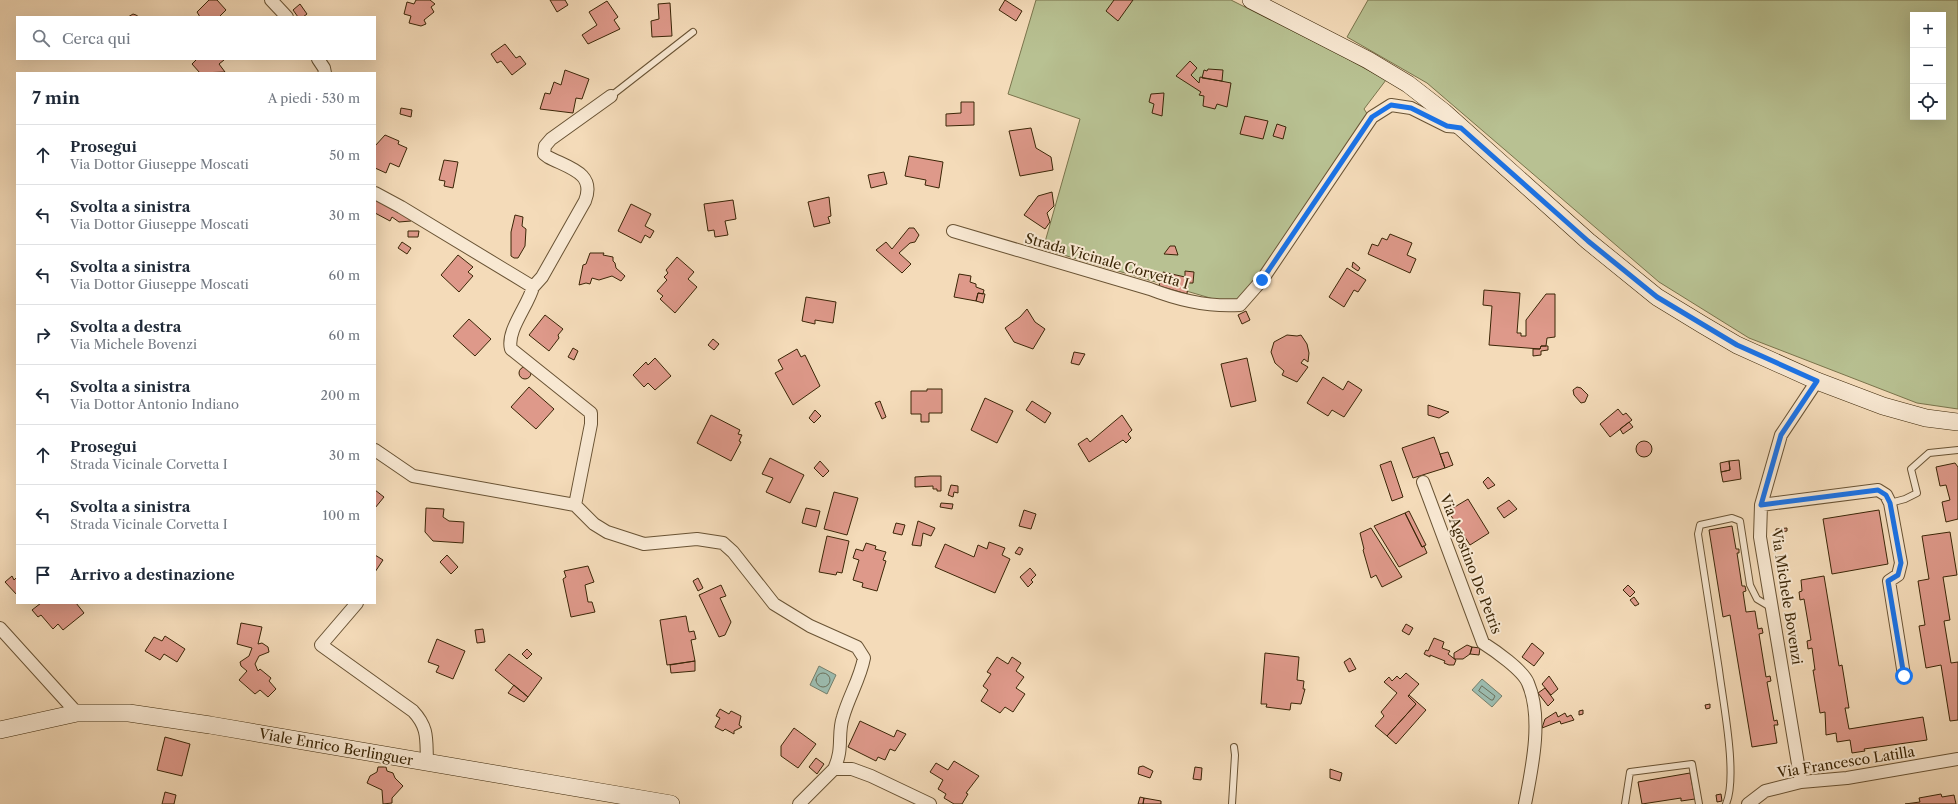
<!DOCTYPE html>
<html lang="it">
<head>
<meta charset="utf-8">
<style>
  body { margin:0; font-family:"Libre Caslon Text",serif; background:#f6f6f7; color:#1f2937 }
  .controls { position:absolute; right:12px; top:12px; display:grid; overflow:hidden; border-radius:0px; box-shadow:0 4px 16px #0002 }
  .controls button { width:36px; height:36px; display:grid; place-items:center; padding:0; border:0; border-bottom:1px solid #e0e1e3; background:#fff; color:#1f2937; font:20px sans-serif }
  .stop { position:absolute; width:12px; height:12px; margin:-9px; border:3px solid #1a73e8; border-radius:50%; background:#fff }
  .stop.end { background:#1a73e8; border-color:#fff; box-shadow:0 1px 4px #0008 }
  .list { margin:0; padding:0; list-style:none }
  h2 { display:flex; justify-content:space-between; align-items:center; height:52px; margin:0; padding:0 16px; font-size:17px }
  h2 small { font-size:13px; font-weight:400; color:#747a83 }
  .list li { display:grid; grid-template-columns:26px 1fr auto; gap:12px; align-items:center; box-sizing:border-box; height:60px; padding:0 16px; border-top:1px solid #e0e1e3 }
  .list b { display:block; font-size:15px; white-space:nowrap }
  .list p { margin:0; font-size:13px; white-space:nowrap; color:#747a83 }
  .list em { font-size:13px; font-style:normal; color:#747a83 }
  .icon { flex:none; width:22px; height:22px; fill:none; stroke:currentColor; stroke-width:2; stroke-linecap:round; stroke-linejoin:round }
  .map { position:relative; flex:none; width:1958px; height:804px; overflow:hidden }
  .search { position:absolute; background:#fff; box-shadow:0 4px 16px #0002; left:16px; top:16px; width:360px; height:44px; display:flex; align-items:center; gap:10px; box-sizing:border-box; padding:0 14px; border-radius:0px; color:#747a83; font-size:15px }
  .panel { position:absolute; background:#fff; box-shadow:0 4px 16px #0002; left:16px; top:72px; width:360px; height:532px; border-radius:0px }
  .map>svg:first-child { display:block }
  .green { fill:#b8c192; stroke:#7a744c; fill-rule:evenodd }
  .water { fill:#9cbbae; stroke:#757f6b }
  .lines { fill:none; stroke-linecap:round; stroke-linejoin:round }
  .shore { stroke:#6c705a; stroke-width:1 }
  .building { fill:#de998a; stroke:#3b2607 }
  .lane-casing { stroke:#695334; stroke-width:8 }
  .street-casing { stroke:#695334; stroke-width:14 }
  .secondary-casing { stroke:#3b2607; stroke-width:18 }
  .lane { stroke:#f8e8d2; stroke-width:6 }
  .street { stroke:#f8e8d2; stroke-width:12 }
  .secondary { stroke:#f8e8d2; stroke-width:17 }
  .route { stroke:#1a73e8; stroke-width:5 }
  .labels { text-anchor:middle; dominant-baseline:central; stroke-width:4; stroke-linejoin:round; paint-order:stroke }
  .street-label { font-size:14px; fill:#3b2607; stroke:#f8e8d2 }
</style>
</head>
<body>
<div class="map">
<svg width="1958" height="804" viewBox="0 0 1958 804">
  <rect width="100%" height="100%" fill="#f4dbb9"/>
  <filter id="stains"><feTurbulence type="fractalNoise" baseFrequency=".005" numOctaves="4"/><feColorMatrix values="0 0 0 0 .2 0 0 0 0 .09 0 0 0 0 .02 0 0 0 .5 -.17"/></filter>
  <radialGradient id="worn" r=".72"><stop offset=".6" stop-color="#630" stop-opacity="0"/><stop offset="1" stop-color="#630" stop-opacity=".3"/></radialGradient>
  <!-- green -->
  <path class="green" d="M1036,0H1231L1344,57L1386,80L1364,109L1368,115L1243,301L1217,300L1043,249L1080,119L1008,94Z
    M1368,0H1958V409L1917,403L1749,338L1659,282L1427,83L1347,37ZM1913,15H1943V117H1913Z"/>
  <!-- water -->
  <path class="water" d="M819,666L836,675L827,694L810,685Z
    M1482,679L1502,696L1492,707L1472,690Z"/>
  <g class="lines">
    <!-- shore -->
    <path class="shore" d="M816 680a7 7 0 1 1 14 0a7 7 0 1 1-14 0Z
      M1482,686L1495,696L1493,700H1491L1479,691Z"/>
  </g>
  <!-- building -->
  <path class="building" d="M209,0H217L226,10L219,17H200L197,12Z
    M416,0H430L435,4L431,7L434,12L424,20L426,24L421,26L409,23L411,16L404,14L407,2L414,4Z
    M550,0H565L568,5L557,12Z
    M1005,0L1022,11L1016,21L999,10Z
    M1114,0H1133L1118,21L1106,11Z
    M607,1L618,17L614,20L620,29L588,44L582,35L597,25L589,12Z
    M670,3L672,36L652,37L651,21L659,19L658,4Z
    M300,4L307,14L303,17H298L293,10Z
    M133,14L136,15L139,17H128Z
    M505,44L516,58L520,56L526,64L512,75L501,61L497,63L491,54Z
    M197,59H223L224,60L219,64L225,72L200,73L192,64Z
    M1190,61L1197,68L1191,75L1199,83L1200,77L1231,83L1227,107L1217,104L1215,109L1203,106L1204,96L1199,95L1201,92L1176,76Z
    M1208,69L1223,70L1222,81L1202,78L1204,70L1207,71Z
    M565,70L589,79L582,99L576,98L573,113L540,109L545,93L550,94L554,82L561,85Z
    M1164,93L1162,116L1152,113L1154,104L1149,102L1151,94Z
    M961,102H974V125L946,126V114L961,113Z
    M401,108L412,110L411,117L400,114Z
    M1245,116L1268,121L1263,139L1240,134Z
    M1277,124L1286,127L1283,139L1273,136Z
    M1031,128L1036,148L1051,157L1053,170L1020,176L1009,131Z
    M385,135L399,141L398,144L407,148L399,167L390,163L386,173L375,168V146Z
    M909,156L943,162L939,188L925,185L926,180L905,176Z
    M444,160L458,162L453,188L444,186L445,181L439,180Z
    M884,172L887,184L871,188L868,175Z
    M1052,192L1054,206L1047,213L1050,222L1045,229L1024,215L1038,196Z
    M829,197L831,216L828,217L830,223L814,227L808,202Z
    M375,198L413,218L411,221L399,222L392,217L390,221L375,213Z
    M733,200L736,219L725,221L728,235L715,237L714,230L708,231L704,204Z
    M631,204L651,214L645,226L654,231L650,238L645,235L641,243L618,231Z
    M515,215L523,217L522,226L526,229L525,246L518,258H514L511,256V232Z
    M909,228H914L919,235L915,242L910,243L899,253L911,264L902,273L876,250L886,242L892,249Z
    M408,231H419L418,237H408Z
    M1390,234L1412,243L1407,255L1416,259L1410,273L1368,254L1372,244L1378,246L1382,238L1387,240Z
    M402,242L411,248L407,254L398,248Z
    M1170,246H1175L1178,255L1164,254Z
    M590,253H604L603,255L613,257V261L615,263L616,268L625,276L621,281L612,276L599,280L592,278L590,284L586,283L579,285L583,265L586,264Z
    M458,255L473,267L468,272L473,276L459,292L441,275Z
    M677,257L694,272L688,279L697,287L675,313L660,299L663,296L657,291L667,280L664,277L668,273L666,270Z
    M1353,262L1360,268L1358,271L1352,267Z
    M1347,268L1366,280L1358,292L1354,290L1344,307L1329,297Z
    M1185,271L1194,272L1193,283H1188L1187,294L1159,286L1163,272L1185,277Z
    M959,274L971,276L970,282L976,284V287L984,290L983,294L978,293L976,301L954,297Z
    M1484,290L1520,293L1517,333H1521V336H1526V320L1546,294H1555V337L1547,338L1546,346H1541L1540,349L1489,345L1492,306L1483,305Z
    M978,293L985,294L983,303L976,301Z
    M806,297L836,302L833,323L815,320V324L802,321Z
    M1027,309L1035,322L1045,329L1033,349L1014,342L1005,328L1020,317Z
    M1246,311L1250,320L1242,324L1238,315Z
    M545,315L563,329L558,335L559,338L549,351L529,335Z
    M469,319L491,339L475,356L453,336Z
    M1287,335L1297,336L1301,335L1307,344L1309,353L1308,362L1304,359L1301,363L1308,367L1297,382L1282,375L1284,371L1275,363L1271,352L1274,342Z
    M713,339L719,344L714,350L708,345Z
    M1541,346H1548V350L1541,351V355L1533,356V349H1540Z
    M573,348L578,351L574,360L568,357Z
    M797,349L801,357L805,355L820,386L793,405L775,373L783,369L778,360Z
    M1074,352L1085,354L1079,365L1071,363Z
    M655,358L671,376L655,390L648,383L644,387L633,375L646,362L648,365Z
    M1247,358L1256,401L1231,407L1221,364Z
    M519 373a6 6 0 1 1 12 0a6 6 0 1 1-12 0Z
    M1323,377L1343,390L1348,381L1362,390L1344,417L1332,410L1328,416L1307,403Z
    M529,387L554,409L536,429L511,407Z
    M1577,387L1581,388L1588,395L1585,402L1581,403L1574,395L1573,390Z
    M927,389H942V413H929V422H921V414H911V391H927Z
    M985,398L1013,411L997,443L971,430Z
    M880,401L886,417L882,419L875,403Z
    M1032,401L1051,413L1045,423L1026,410Z
    M1428,405L1449,412L1439,418L1428,415Z
    M1618,409L1623,415L1626,413L1632,420L1610,437L1600,424Z
    M815,410L821,416L814,423L809,418Z
    M711,415L740,430L738,434L742,435L739,441L741,442L731,461L697,443Z
    M1122,415L1132,430L1128,434L1131,438L1126,443L1123,440L1089,462L1078,444L1087,438L1090,442Z
    M1629,422L1633,427L1623,434L1620,429Z
    M1434,437L1445,468L1413,478L1402,448Z
    M1636 449a8 8 0 1 1 16 0a8 8 0 1 1-16 0Z
    M1448,452L1453,465L1445,468L1440,454Z
    M770,458L804,475L790,503L766,492L773,478L762,474Z
    M1739,460L1741,479L1723,482L1721,472L1730,470L1729,461Z
    M820,461L829,471L823,477L814,468Z
    M1391,461L1403,497L1392,501L1380,465Z
    M1729,461L1730,470L1721,472L1720,463Z
    M1955,463L1958,467V519L1946,522L1942,502L1950,500L1946,485L1940,486L1936,467Z
    M930,476H941V491H937V489H933V486L915,487V477Z
    M1488,477L1495,485L1488,489L1483,482Z
    M951,485L958,486V493L954,492L953,497L948,495Z
    M375,490L384,497L375,508Z
    M834,492L858,498L847,535L824,529Z
    M1468,499L1489,533L1470,545L1448,511Z
    M1509,500L1517,509L1504,518L1497,508Z
    M941,503L953,504L952,509L940,507Z
    M426,508L444,509L443,517L449,521L464,522L463,543L433,541L425,532Z
    M806,508L820,511L816,527L802,523Z
    M1024,510L1036,514L1031,529L1019,526Z
    M1879,510L1888,564L1832,574L1823,519Z
    M1409,511L1426,545L1422,547L1405,513Z
    M1405,513L1422,547L1424,546L1427,553L1399,567L1374,526Z
    M918,521L935,528L931,536L923,533L921,546L912,545Z
    M896,523L905,525L902,535L893,533Z
    M1732,526L1736,549H1739V553H1737L1742,586H1745L1746,591L1743,592L1746,612L1755,611L1758,629L1762,628L1763,633L1759,634L1766,677L1770,676L1771,681L1767,682L1774,721L1777,720L1778,725H1774L1777,743L1752,747L1730,615L1723,617L1709,530Z
    M1371,528L1402,577L1382,587L1376,575L1371,578L1363,550L1364,549L1360,533Z
    M1787,528V531L1776,533V529Z
    M1950,532L1957,575L1943,577L1950,620L1944,621L1951,663L1958,662V720L1950,721L1941,665L1926,668L1919,626L1925,625L1918,581L1929,579L1922,536Z
    M827,536L849,541L842,573L837,572L836,575L819,572Z
    M989,542L1005,548L1002,555L1010,559L995,593L935,567L945,544L974,557L978,545L987,549Z
    M866,543L876,546L875,549L886,552L883,560L886,561L877,591L862,587L863,583L853,580L859,560L853,558L856,549L863,551Z
    M1019,547L1023,549L1020,555L1015,553Z
    M375,555L383,560L375,572Z
    M447,555L458,567L451,574L440,562Z
    M588,566L594,582L585,585L588,602H592L595,612L571,617L563,579L566,577L564,571Z
    M1030,568L1036,575L1031,580L1033,582L1028,587L1020,577Z
    M12,576L14,580L17,577V595L5,582Z
    M1824,576L1839,666L1842,665L1849,708H1845L1849,729L1923,717L1927,740L1864,749L1865,751L1852,753L1850,740L1837,742L1836,733L1826,735L1825,712L1820,713L1813,670H1815L1812,648L1808,649L1807,641L1811,640L1804,599L1800,600L1799,592L1802,591L1801,580Z
    M698,578L703,588L698,591L693,581Z
    M721,585L726,596L720,598L731,622L725,635L719,637L699,595Z
    M1628,585L1635,592L1630,597L1623,590Z
    M1634,597L1639,604L1635,606L1630,600Z
    M41,603H76L84,613L63,630L58,624L53,629L41,615L38,617L32,610Z
    M686,616L689,632L694,631L696,639L691,640L695,661L667,665L660,620Z
    M241,623L262,627L258,644L262,643L268,647L269,652L259,656L255,664L258,671L260,669L271,678L269,681L276,689L268,697L260,690L255,694L239,680L247,671L241,666L240,662L249,656L252,648L237,644Z
    M1406,624L1413,628L1409,635L1402,631Z
    M483,629L485,642L477,643L475,630Z
    M165,636L185,649L177,662L164,654L160,660L145,651L154,637L162,641Z
    M1434,638L1444,642L1442,648L1450,651L1448,654L1456,660L1454,665H1449L1444,663L1445,661L1430,655V657L1424,654L1426,650L1428,651Z
    M437,639L465,651L453,679L436,672L439,666L428,662Z
    M1532,643L1544,653L1534,666L1522,657Z
    M1467,645L1472,647L1470,654L1463,659H1454V653Z
    M1472,647L1480,648L1479,655L1470,654Z
    M527,649L532,654L527,659L522,654Z
    M1265,653L1299,657L1297,680L1304,681L1303,689H1305L1301,704L1291,703L1290,710L1266,707L1267,704H1261Z
    M509,654L542,678L528,697L495,670Z
    M997,657L1008,664L1012,657L1021,663L1016,671L1024,677L1016,688L1025,694L1013,712L1005,707L1000,713L981,701L988,690L983,686L991,674L987,672Z
    M1350,658L1356,669L1349,672L1344,662Z
    M695,661V671L671,673L670,665Z
    M1406,673L1419,684L1408,696L1416,704L1387,736L1375,726L1384,716L1381,712L1397,693L1384,682L1389,677L1392,681L1397,676L1400,679Z
    M1549,676L1558,689L1551,695L1542,684Z
    M514,685L528,697L524,702L508,693Z
    M1545,688L1554,700L1548,706L1538,693Z
    M1409,695L1426,710L1396,744L1387,736L1416,704L1408,696Z
    M1710,704V708L1706,709L1705,705Z
    M720,709L729,714L731,711L741,716L739,725L742,727L734,731V734L725,729L723,731L715,727L720,718L716,716Z
    M1583,710V714L1579,715V711Z
    M1556,712L1558,717L1565,713L1567,717L1571,715L1574,720L1561,724L1560,721L1542,728L1545,719Z
    M860,721L894,737L897,730L906,734L895,751L890,749L885,760L878,757L876,761L848,747Z
    M794,728L816,744L798,768L781,756V746Z
    M165,737L190,744L182,776L157,770Z
    M816,758L824,764L817,774L809,767Z
    M954,761L979,776L966,793L968,794L962,804H954L944,798L946,794L938,789L943,780L930,772L936,763L948,770Z
    M1143,766L1153,771L1150,778L1138,774L1139,767Z
    M378,767H386L387,771L393,773L395,778L403,786L392,798V803L383,804L382,790L367,783L370,776L377,772Z
    M1195,767L1202,768L1201,780L1193,779Z
    M1330,769L1342,773L1340,781L1330,778Z
    M1690,773L1695,799L1681,801V798L1642,804L1638,782Z
    M165,792L176,795L174,804H162Z
    M1721,794L1722,801L1717,802L1716,795Z
    M1941,794L1942,797L1954,795L1956,804H1905L1920,802L1919,798Z
    M1140,797L1144,798L1143,804H1138Z
    M1144,798L1161,801V804H1143Z"/>
  <g class="lines">
    <defs>
      <path id="lane" d="M611,96L693,32
        M1890,503L1905,499L1917,493L1911,469L1929,453L1958,450
        M1232,804L1235,755L1234,747
        M1625,804L1630,772L1692,764L1699,804
        M1726,804C1738,777 1723,702 1719,670C1712,625 1705,580 1698,534L1700,525L1732,518L1740,521L1750,585L1757,599L1772,608"/>
      <path id="street" d="M271,0L287,17
        M318,59L324,68L325,73
        M375,193L401,207L533,287C528,306 506,331 511,349L591,413V424L575,505L594,524L607,532L644,544L697,539L723,543L733,552L774,604L810,626L857,647L864,658C860,679 849,696 843,717C837,735 844,748 834,769H852L871,776L930,804
        M953,231L1150,289C1178,300 1210,307 1240,305L1262,280L1372,117L1391,105L1411,108L1447,126L1461,127
        M533,287L542,277L585,201C596,173 569,168 548,157L544,154L545,146L551,139L611,96
        M375,450L413,476L575,505
        M1423,482L1483,643C1494,650 1523,670 1528,683C1543,718 1532,768 1525,804
        M1761,505L1878,490L1886,495L1890,503L1901,563L1898,575L1889,581L1904,675
        M357,603L321,645L413,711C429,728 426,740 427,762
        M0,628L77,713
        M1801,782L1760,537L1761,505L1781,435L1817,381
        M799,804L834,769
        M1748,804L1765,791L1801,782L1847,778L1958,759"/>
      <path id="secondary" d="M1251,0L1368,60L1408,84L1444,112L1588,241L1657,297L1703,325L1737,345L1817,381L1883,406L1926,418L1958,422
        M0,730L77,713H129L210,725L671,804"/>
    </defs>
    <!-- lane casing -->
    <use href="#lane" class="lane-casing"/>
    <!-- street casing -->
    <use href="#street" class="street-casing"/>
    <!-- secondary casing -->
    <use href="#secondary" class="secondary-casing"/>
    <!-- lane -->
    <use href="#lane" class="lane"/>
    <!-- street -->
    <use href="#street" class="street"/>
    <!-- secondary -->
    <use href="#secondary" class="secondary"/>
  </g>
  <g class="lines">
    <!-- route -->
    <path class="route" d="M1262,280L1372,117L1391,105L1411,108L1447,126L1461,128L1588,241L1657,297L1737,345L1817,381L1781,435L1761,505L1878,490L1886,495L1890,503L1901,563L1898,575L1888,581L1904,676"/>
  </g>
  <g class="labels">
    <!-- street labels -->
    <g class="street-label">
      <text transform="translate(1107 261) rotate(16)">Strada Vicinale Corvetta I</text>
      <text transform="translate(1471 564) rotate(69)">Via Agostino De Petris</text>
      <text transform="translate(1787 597) rotate(81)">Via Michele Bovenzi</text>
      <text transform="translate(336 747) rotate(10)">Viale Enrico Berlinguer</text>
      <text transform="translate(1846 762) rotate(-9)">Via Francesco Latilla</text>
    </g>
  </g>
  <rect width="100%" height="100%" filter="url(#stains)"/>
  <rect width="100%" height="100%" fill="url(#worn)"/>
</svg>
<div class="controls">
<button>+</button>
<button>−</button>
<button><svg class="icon" aria-label="locate" viewBox="0 0 24 24"><circle cx="12" cy="12" r="6"/><path d="M12 2v4M12 18v4M2 12h4M18 12h4"/></svg></button>
</div>
<div class="stop" style="left:1904px;top:676px"></div>
<div class="stop end" style="left:1262px;top:280px"></div>
<div class="search"><svg class="icon" aria-label="search" viewBox="0 0 24 24"><circle cx="10" cy="10" r="6"/><path d="M15 15l6 6"/></svg>Cerca qui</div>
<section class="panel">
<h2>7 min<small>A piedi · 530 m</small></h2>
<ul class="list">
<li><svg class="icon" aria-label="ahead" viewBox="0 0 24 24"><path d="M12 20V5M6 11l6-6 6 6"/></svg><div><b>Prosegui</b><p>Via Dottor Giuseppe Moscati</p></div><em>50 m</em></li>
<li><svg class="icon" aria-label="left" viewBox="0 0 24 24"><path d="M17 20v-9H6M10 6l-5 5 5 5"/></svg><div><b>Svolta a sinistra</b><p>Via Dottor Giuseppe Moscati</p></div><em>30 m</em></li>
<li><svg class="icon" aria-label="left" viewBox="0 0 24 24"><path d="M17 20v-9H6M10 6l-5 5 5 5"/></svg><div><b>Svolta a sinistra</b><p>Via Dottor Giuseppe Moscati</p></div><em>60 m</em></li>
<li><svg class="icon" aria-label="right" viewBox="0 0 24 24"><path d="M7 20v-9h11M14 6l5 5-5 5"/></svg><div><b>Svolta a destra</b><p>Via Michele Bovenzi</p></div><em>60 m</em></li>
<li><svg class="icon" aria-label="left" viewBox="0 0 24 24"><path d="M17 20v-9H6M10 6l-5 5 5 5"/></svg><div><b>Svolta a sinistra</b><p>Via Dottor Antonio Indiano</p></div><em>200 m</em></li>
<li><svg class="icon" aria-label="ahead" viewBox="0 0 24 24"><path d="M12 20V5M6 11l6-6 6 6"/></svg><div><b>Prosegui</b><p>Strada Vicinale Corvetta I</p></div><em>30 m</em></li>
<li><svg class="icon" aria-label="left" viewBox="0 0 24 24"><path d="M17 20v-9H6M10 6l-5 5 5 5"/></svg><div><b>Svolta a sinistra</b><p>Strada Vicinale Corvetta I</p></div><em>100 m</em></li>
<li><svg class="icon" aria-label="arrive" viewBox="0 0 24 24"><path d="M6 21V4h12l-3 4 3 4H6"/></svg><div><b>Arrivo a destinazione</b></div></li>
</ul>
</section>
</div>
</body>
</html>
